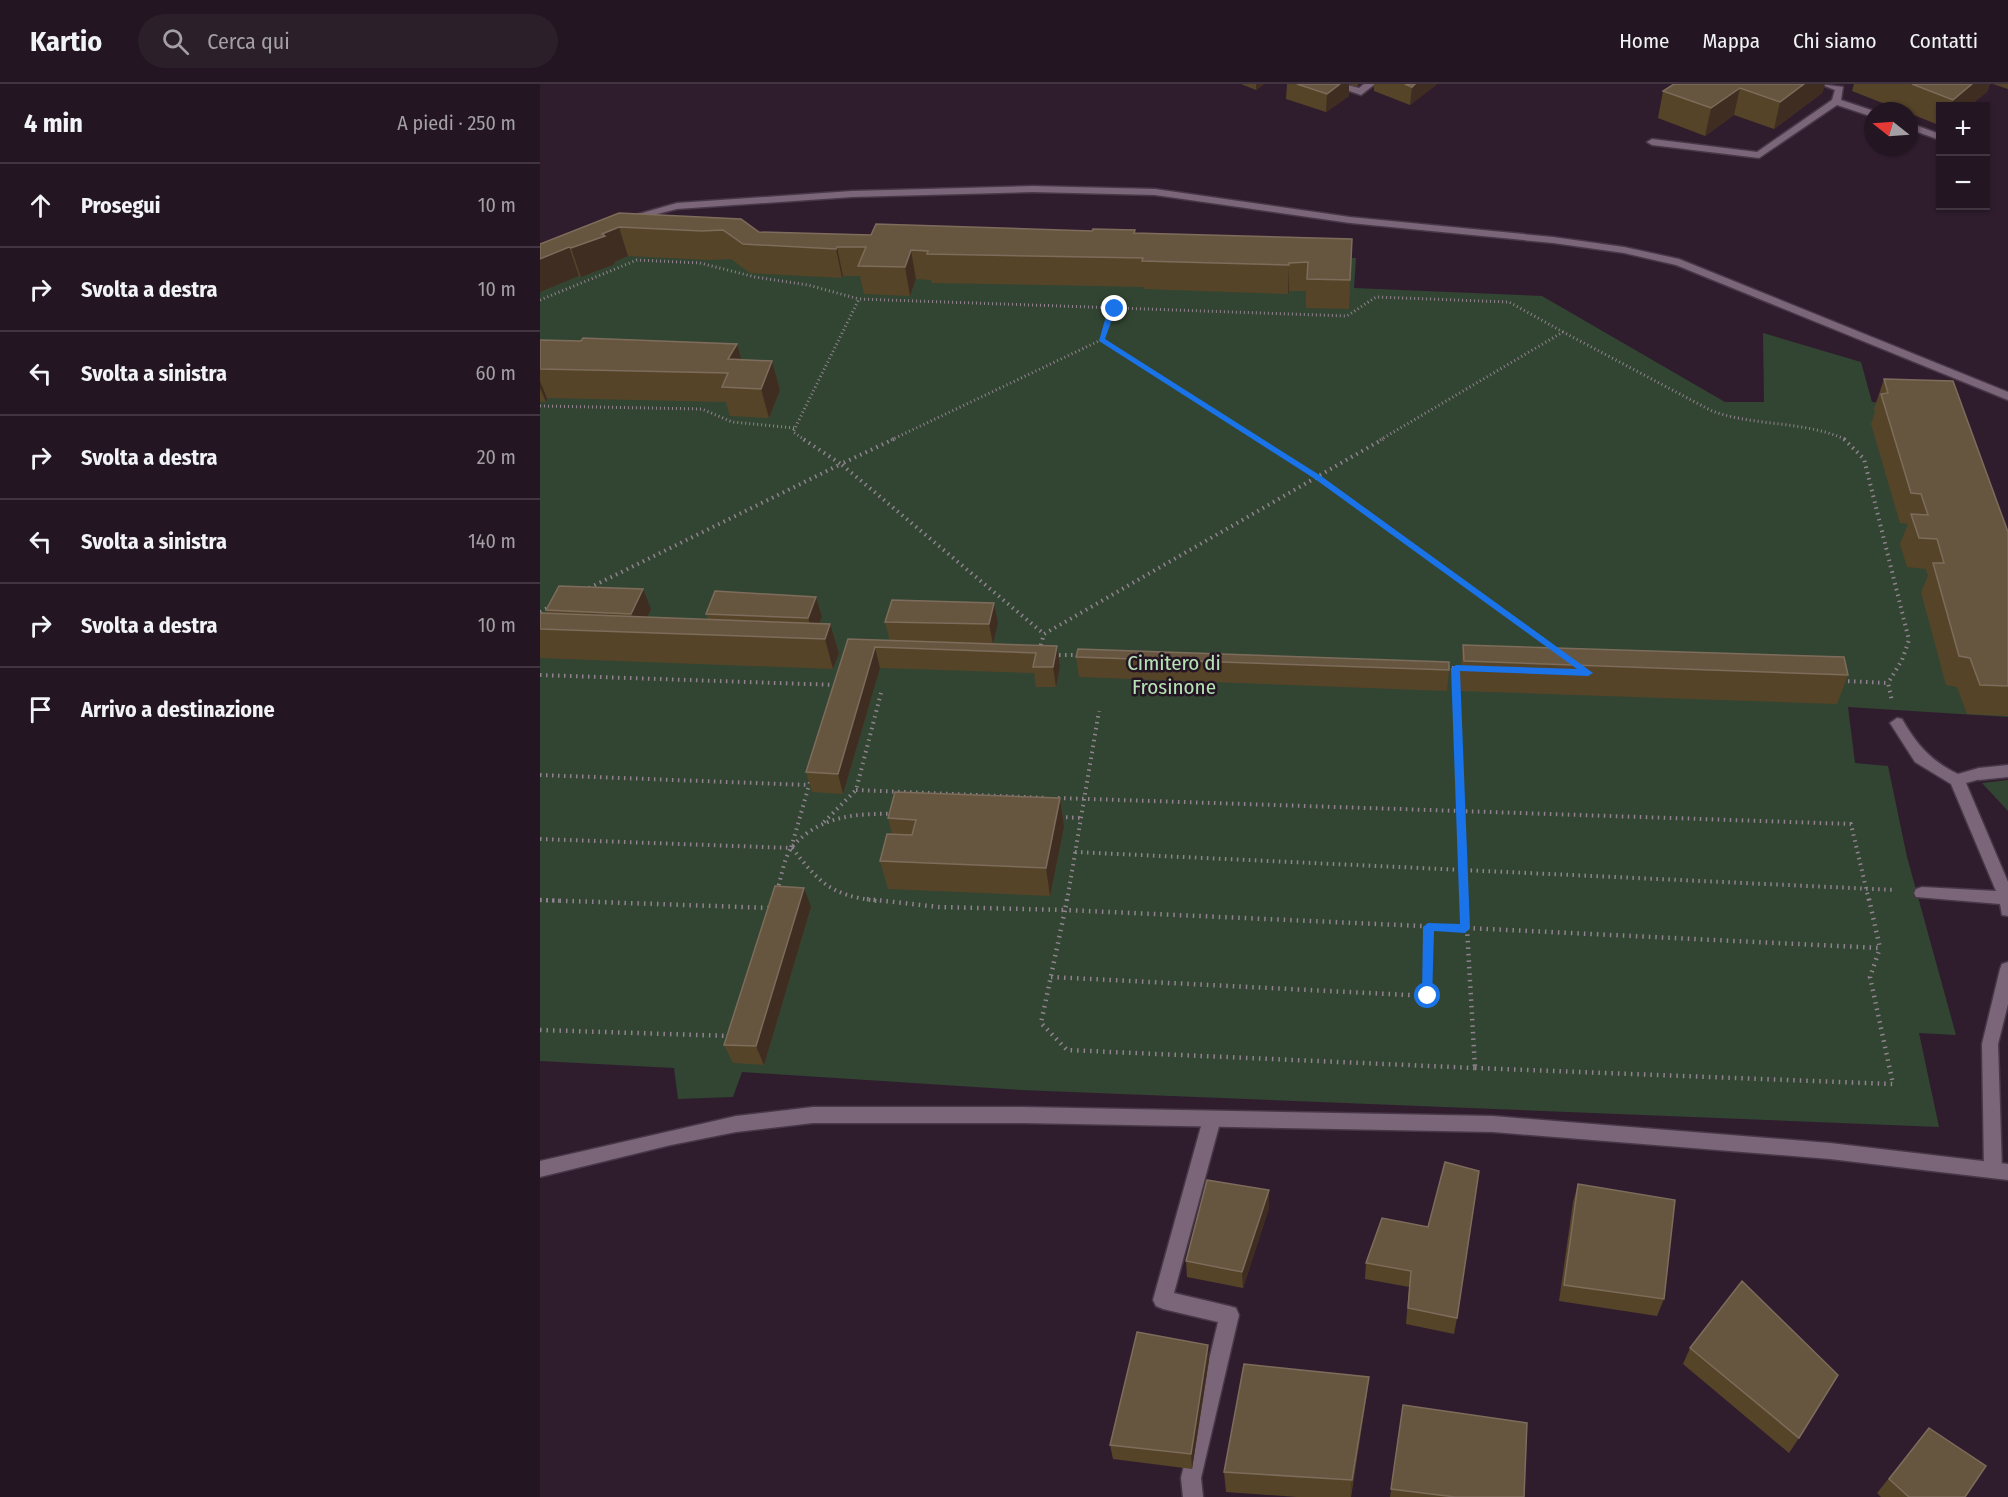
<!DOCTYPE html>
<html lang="it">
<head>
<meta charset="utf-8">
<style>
  body { margin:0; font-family:"Fira Sans Condensed",sans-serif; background:#2b1f2a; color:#f1f3f6 }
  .controls { position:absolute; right:18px; top:18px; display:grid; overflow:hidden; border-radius:0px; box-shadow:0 2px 4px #0004 }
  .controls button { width:54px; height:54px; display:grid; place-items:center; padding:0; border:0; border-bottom:2px solid #403540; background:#231622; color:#f1f3f6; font:30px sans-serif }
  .compass { position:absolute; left:1324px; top:18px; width:54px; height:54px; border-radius:50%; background:#231622; box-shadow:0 2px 4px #0004; rotate:287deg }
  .stop { position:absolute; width:18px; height:18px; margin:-14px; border:4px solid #1a73e8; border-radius:50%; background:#fff }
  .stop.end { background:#1a73e8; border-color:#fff; box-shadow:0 2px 6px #0008 }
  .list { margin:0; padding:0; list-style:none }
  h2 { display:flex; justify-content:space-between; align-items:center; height:78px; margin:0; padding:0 24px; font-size:26px }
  h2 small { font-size:20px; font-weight:400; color:#a39fa5 }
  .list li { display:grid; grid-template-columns:39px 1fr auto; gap:18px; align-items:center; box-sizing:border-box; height:84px; padding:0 24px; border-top:2px solid #403540 }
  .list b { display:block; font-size:22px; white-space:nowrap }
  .list em { font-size:20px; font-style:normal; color:#a39fa5 }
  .icon { flex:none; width:33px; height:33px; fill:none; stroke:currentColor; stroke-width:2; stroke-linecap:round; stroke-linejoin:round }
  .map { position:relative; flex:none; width:1468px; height:1413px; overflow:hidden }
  header { display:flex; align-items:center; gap:36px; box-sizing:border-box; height:84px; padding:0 30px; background:#231622; border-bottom:2px solid #403540 }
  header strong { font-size:28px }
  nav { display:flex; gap:33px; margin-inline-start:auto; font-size:21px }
  .search { width:420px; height:54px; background:#2b1f2a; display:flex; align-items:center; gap:15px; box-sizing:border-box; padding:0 21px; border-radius:33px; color:#a39fa5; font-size:22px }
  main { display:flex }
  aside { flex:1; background:#231622 }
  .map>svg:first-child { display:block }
  .green { fill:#324532 }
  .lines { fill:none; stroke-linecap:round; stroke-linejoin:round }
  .lane-casing { stroke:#483847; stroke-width:3 }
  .street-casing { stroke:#483847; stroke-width:3 }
  .path-far2 { stroke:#918290; stroke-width:3; stroke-dasharray:1 3; stroke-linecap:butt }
  .path-far1 { stroke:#918290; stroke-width:4; stroke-dasharray:1.5 4.5; stroke-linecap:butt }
  .path { stroke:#918290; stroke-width:4.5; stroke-dasharray:1.5 5; stroke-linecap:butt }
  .lane { fill:#7a6579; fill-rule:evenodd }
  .street { fill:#7a6579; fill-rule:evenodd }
  .wall { fill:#564429 }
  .shaded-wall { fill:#3f2d22 }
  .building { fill:#67563f; stroke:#7d6c5b; stroke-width:1.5 }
  .route { fill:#1a73e8 }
  .labels { text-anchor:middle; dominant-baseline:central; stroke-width:5; stroke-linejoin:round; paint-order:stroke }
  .park-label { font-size:21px; fill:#b3e2b3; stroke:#251424 }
</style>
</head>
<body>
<header>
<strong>Kartio</strong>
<div class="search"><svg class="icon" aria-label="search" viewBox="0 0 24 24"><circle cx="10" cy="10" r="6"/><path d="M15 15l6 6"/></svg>Cerca qui</div>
<nav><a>Home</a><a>Mappa</a><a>Chi siamo</a><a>Contatti</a></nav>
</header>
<main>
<aside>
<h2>4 min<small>A piedi · 250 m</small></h2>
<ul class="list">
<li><svg class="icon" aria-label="ahead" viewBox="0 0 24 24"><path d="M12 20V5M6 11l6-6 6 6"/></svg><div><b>Prosegui</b></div><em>10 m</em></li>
<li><svg class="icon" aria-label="right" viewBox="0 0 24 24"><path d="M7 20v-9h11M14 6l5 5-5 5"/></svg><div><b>Svolta a destra</b></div><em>10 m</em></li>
<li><svg class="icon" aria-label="left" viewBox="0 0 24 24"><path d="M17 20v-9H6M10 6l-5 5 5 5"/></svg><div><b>Svolta a sinistra</b></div><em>60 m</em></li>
<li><svg class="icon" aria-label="right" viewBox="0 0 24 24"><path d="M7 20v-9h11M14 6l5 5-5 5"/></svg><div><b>Svolta a destra</b></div><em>20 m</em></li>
<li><svg class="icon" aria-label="left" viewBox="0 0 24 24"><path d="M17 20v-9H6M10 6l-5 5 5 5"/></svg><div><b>Svolta a sinistra</b></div><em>140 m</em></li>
<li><svg class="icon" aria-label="right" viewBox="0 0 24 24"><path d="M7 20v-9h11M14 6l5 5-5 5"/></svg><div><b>Svolta a destra</b></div><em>10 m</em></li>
<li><svg class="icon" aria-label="arrive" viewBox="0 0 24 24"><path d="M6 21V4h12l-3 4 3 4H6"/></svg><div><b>Arrivo a destinazione</b></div></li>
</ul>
</aside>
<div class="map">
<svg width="1468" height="1413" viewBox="0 0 1468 1413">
  <rect width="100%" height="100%" fill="#2f1d2e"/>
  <!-- green -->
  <path class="green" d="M92,154L816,174L814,204L1002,212L1185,318H1224L1223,249L1321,278L1332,318L1404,324L1468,502V633L1308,623L1315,679L1348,682L1367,773L1416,951L1379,949L1399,1043L481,1006L202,988L193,1013L138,1015L134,984L0,977V190Z
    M1468,696V727L1442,699Z"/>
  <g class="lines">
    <defs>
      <path id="lane" d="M789,0H804L819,4L824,0H835L821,11Z
        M1280,0L1303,3L1301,16L1334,27L1333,33L1297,21L1219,74L1112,61L1107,58L1112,55L1217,68L1292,16L1295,6Z
        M1369,39L1400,50V56L1369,45Z
        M1357,634L1362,635C1377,661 1391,677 1418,690L1439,684L1444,686L1446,690L1444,694L1426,699L1468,798V832L1462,831L1460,820L1376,813L1374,809L1376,805L1382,803L1456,807L1411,700L1375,678L1350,639Z
        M1468,878V920L1458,960L1462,1086L1459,1092L1453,1094L1447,1092L1444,1086L1442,960L1460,885L1462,880Z
        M672,1027L678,1030L681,1035L634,1209L689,1222L696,1224L699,1231L661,1394L663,1413H643L641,1394L678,1238L623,1225L616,1222L613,1216L663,1035L666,1030Z"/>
      <path id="street" d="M492,102L615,105L810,133L1013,153L1084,163L1139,175L1468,308V316L1136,181L1084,169L1013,159L810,139L615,111L492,108L312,113L137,125L86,138L81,135L137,119L312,107Z
        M1468,681V693L1439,696L1432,690L1439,684Z
        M273,1023H483L953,1032L1290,1059L1468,1080V1096L1290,1075L953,1048L483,1039H273L196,1048L131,1061L0,1093V1077L196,1032Z"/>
    </defs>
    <!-- lane casing -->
    <use href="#lane" class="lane-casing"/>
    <!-- street casing -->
    <use href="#street" class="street-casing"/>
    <!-- path-far2 -->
    <path class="path-far2" d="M0,216L97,176L160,179L215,193L268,201L319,215
      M561,256L572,225
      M0,322L162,325L192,338L255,344
      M265,356L253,348L319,215L807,232L836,213L969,218L1023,248
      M351,356L561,256L720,356
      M840,356L1023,248L1172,327C1216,343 1263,336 1307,356"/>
    <!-- path-far1 -->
    <path class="path-far1" d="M354,355L301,380L504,550
      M717,355L778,393L1016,565
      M1304,355L1324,375L1369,556L1362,576L1348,599
      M49,504L301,380L263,355
      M0,528L10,523
      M499,567L504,550L843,355
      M513,571H539
      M906,584H926
      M0,591L296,601
      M1302,597L1348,599L1352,617
      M0,691L269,701
      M316,706L507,714
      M518,714L920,727L916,584
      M520,733L541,734
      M284,738L316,706L342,605
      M0,755L251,764L270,698
      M252,764C280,799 290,811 337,817
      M535,768L1355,806
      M237,807C241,795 244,773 252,763C279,732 316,729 354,730
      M0,816L23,817
      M527,817L559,627
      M925,817L920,727L1311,740L1329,817"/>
    <!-- path -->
    <path class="path" d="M327,815L399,823L525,826L527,815
      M925,815L927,844
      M1329,815L1340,864
      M0,816L232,824
      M927,844L1340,864
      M927,844L935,984
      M927,844L525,826L501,939L527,966L935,984
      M511,893L888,912V843
      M0,946L191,952
      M935,984L1353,1000L1330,893L1340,864"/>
    <!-- lane -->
    <use href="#lane" class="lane"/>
    <!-- street -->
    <use href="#street" class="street"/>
  </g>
  <!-- wall -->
  <path class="wall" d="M701,0H724L716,6Z
    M746,0H819L816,3L809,0V12L786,28L746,15L747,0Z
    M834,0H897L870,21L834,7Z
    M1134,0H1285L1282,9L1234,45L1194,31L1165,52L1118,34L1123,7Z
    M1314,0H1450L1447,8L1429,22H1401V42L1369,29V27H1363L1312,7Z
    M1453,0H1468V5Z
    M79,129L219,148L331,151L595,146V149L812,155L809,225L766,224V207H749L748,210L604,205V203L392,199L391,196L376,195L370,212L324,210L320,192H303L302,194L210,189L191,175L170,176L88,172L74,178L75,180L41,193L39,192L0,208V160Z
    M0,256L197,260L201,276L232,277L240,306L229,334L190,332L186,318L7,314L6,318H0Z
    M1344,295L1468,448V632L1427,630L1417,603L1406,601L1381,508L1388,492L1386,485L1367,483L1360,460L1368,440L1360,439L1331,340L1335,327L1334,325Z
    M276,513L282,533L280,539L290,540L299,569L293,585L0,574V529H7L6,526L111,525L107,533L168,535L166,530Z
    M345,538L458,539L453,560L517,562L520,583L516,603H496L494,589L340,584L303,710L272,708L266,688L308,555L350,557Z
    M923,561L1308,591L1297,620L920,607V591Z
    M536,573L909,586L907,607L539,593Z
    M520,714L524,743L510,812L348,805L340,777L352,750L348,734Z
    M271,823L224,981L193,979L184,961Z
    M1038,1100L1124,1215L1117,1232L1019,1217L1033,1118Z
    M729,1124L703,1204L647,1193L646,1177Z
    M842,1134L917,1234L914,1250L866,1240L869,1203L825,1195L826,1179Z
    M1150,1264L1259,1354L1249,1369L1143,1280Z
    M669,1276L652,1385L573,1375L570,1361Z
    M829,1293L826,1316L811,1413H757L686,1408L684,1388Z
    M863,1321L984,1413H850Z
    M1389,1344L1425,1413H1341L1337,1409Z"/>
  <!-- shaded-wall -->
  <path class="shaded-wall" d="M716,0H724L716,6Z
    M800,0H809V12L786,28L787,10Z
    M875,0H897L870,21L872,3Z
    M1264,0H1285L1282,9L1234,45L1240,18Z
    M1432,0H1450L1447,8L1429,22H1411L1413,16Z
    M1200,4L1194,31L1165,52L1171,24Z
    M79,143L88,172L74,178L75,180L41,193L31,164Z
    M29,163L39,192L0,208V175Z
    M297,163L303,192L302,194L296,165Z
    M371,166L376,195L370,212L365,183Z
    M749,179V207L748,210L749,181Z
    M197,260L205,289L197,305L188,275Z
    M232,277L240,306L229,334L221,305Z
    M0,297L7,314L6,318L0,304Z
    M103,505L111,525L100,549H99L91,530Z
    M276,513L282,533L274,554L268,534Z
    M454,519L458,539L453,560L449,540Z
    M290,540L299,569L293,585L285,555Z
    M517,562L520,583L516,603L513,583Z
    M335,563L340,584L303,710L298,690Z
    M520,714L524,743L510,812L506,784Z
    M264,804L271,823L224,981L216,962Z
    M729,1106V1124L703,1204L702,1188Z
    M668,1261L669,1276L652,1385L651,1370Z
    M829,1293L826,1316L810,1413L812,1396Z"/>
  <!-- building -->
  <path class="building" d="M757,0H800L787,10Z
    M865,0H875L872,3Z
    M1134,0H1264L1240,18L1200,4L1171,24L1123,7Z
    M1372,0H1432L1413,16Z
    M79,129L201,135L219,148L331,151L336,140L552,147L553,145L595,146L594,149L812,155L810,196L767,195L768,178L749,179V181L602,177L603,174L387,170L388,167L371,166L365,183L318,182L326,163H297L296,165L203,160L183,146L162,147L79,143L62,150L65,152L31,164L29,163L0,175V160Z
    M43,254L197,260L188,275L232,277L221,305L182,303L188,289L0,285V256L41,257Z
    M1344,295L1413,297L1468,448V602L1440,601L1430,574L1419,572L1393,479H1404L1397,455L1379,454L1371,430L1388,431L1381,410L1371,409L1341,310L1348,309Z
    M19,502L103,505L91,530L6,526Z
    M175,507L276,513L268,534L166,530Z
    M352,516L454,519L449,540L345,538Z
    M0,529L290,540L285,555L0,545Z
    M308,555L517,562L513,583H493L496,569L335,563L298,690L266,688Z
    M923,561L1304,573L1308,591L924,577Z
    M538,565L909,578V586L536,573Z
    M355,708L520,714L506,784L340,777L347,750L372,751L376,736L348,734Z
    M235,802L264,804L216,962L184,961Z
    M905,1078L939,1087L917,1234L868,1224L871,1187L826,1179L842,1134L888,1143Z
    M667,1096L729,1106L702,1188L646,1177Z
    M1038,1100L1135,1116L1124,1215L1024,1201Z
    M1202,1197L1298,1291L1259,1354L1150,1264Z
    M597,1248L668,1261L651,1370L570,1361Z
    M704,1280L829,1293L812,1396L684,1388Z
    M863,1321L987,1339L984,1413H915L851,1405Z
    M1389,1344L1446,1382L1425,1413H1369L1349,1395Z"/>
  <!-- route -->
  <path class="route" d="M572,222L578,225L575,227L565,255L781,392L1053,589L1048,592L920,587L930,844L925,849L894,847L892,915L888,917L882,912L883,843L888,839L920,840L911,584L916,581L1037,585L775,395L559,257L568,225Z"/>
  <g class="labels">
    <!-- park labels -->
    <g class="park-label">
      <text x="634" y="579">Cimitero di<tspan x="634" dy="24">Frosinone</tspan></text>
    </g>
  </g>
</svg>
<div class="controls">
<button>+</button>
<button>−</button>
</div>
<svg class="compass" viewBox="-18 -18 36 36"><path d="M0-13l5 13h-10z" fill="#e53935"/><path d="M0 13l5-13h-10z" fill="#a39fa5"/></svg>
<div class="stop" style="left:888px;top:912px"></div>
<div class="stop end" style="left:575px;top:225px"></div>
</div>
</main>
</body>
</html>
